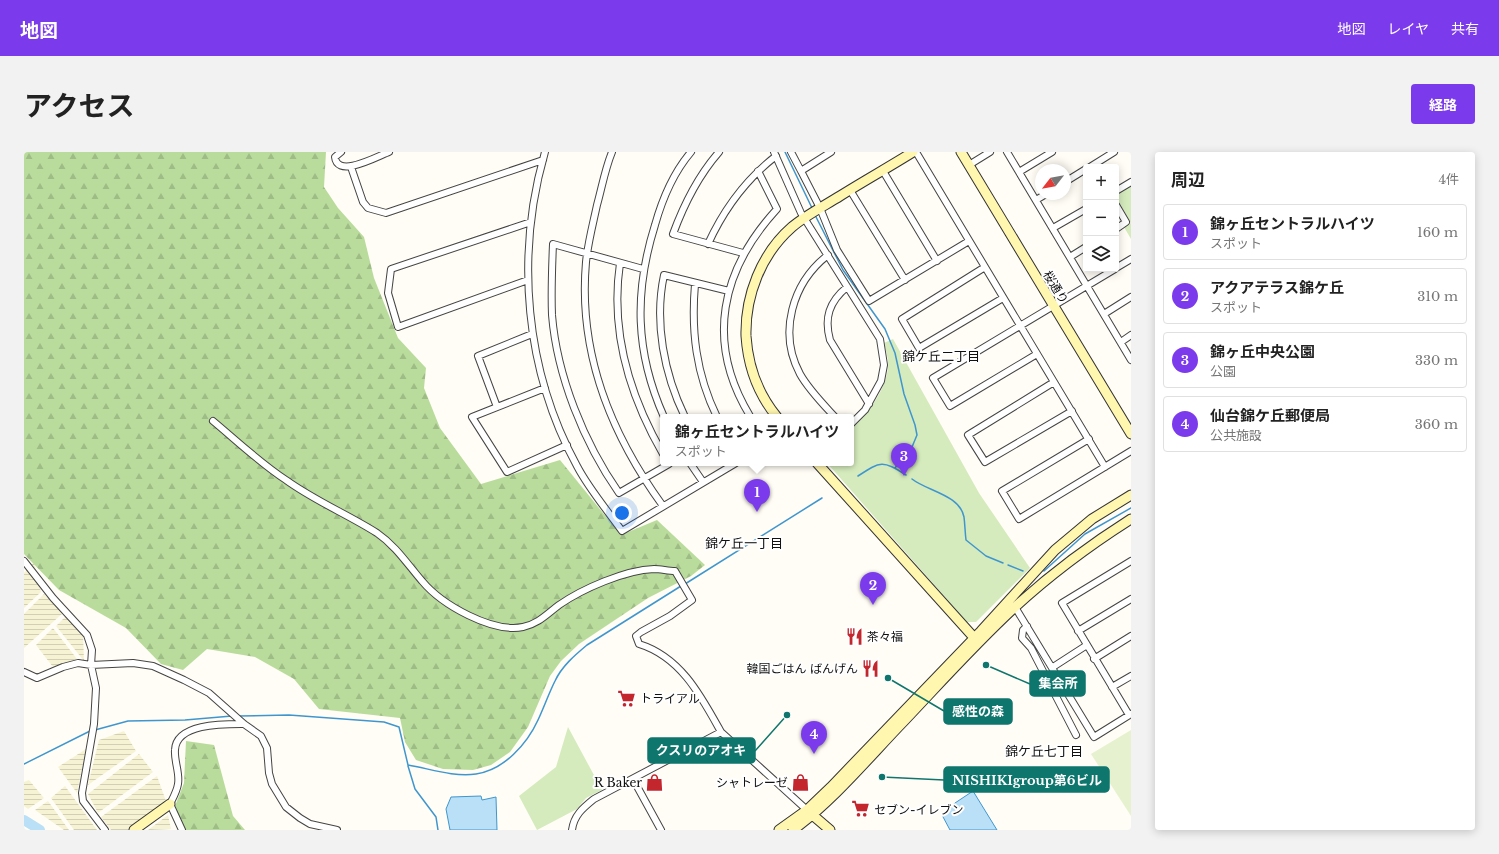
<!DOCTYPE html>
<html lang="ja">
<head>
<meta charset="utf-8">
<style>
  body { margin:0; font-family:"Libre Baskerville","Noto Sans JP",serif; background:#f2f2f2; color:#222 }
  .controls { position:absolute; right:12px; top:12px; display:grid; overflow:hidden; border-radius:4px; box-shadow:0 2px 10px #0003 }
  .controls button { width:36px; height:36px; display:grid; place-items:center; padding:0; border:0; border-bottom:1px solid #e0e0e0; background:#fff; color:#222; font:20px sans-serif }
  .compass { position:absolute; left:1011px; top:12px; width:36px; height:36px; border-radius:50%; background:#fff; box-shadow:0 2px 10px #0003; rotate:239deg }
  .you { position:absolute; left:598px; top:361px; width:14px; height:14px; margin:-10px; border:3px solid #fff; border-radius:50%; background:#1a73e8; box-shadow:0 0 0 6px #1a73e833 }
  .badge { display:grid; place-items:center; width:26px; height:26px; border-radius:50%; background:#7c3aed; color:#fff; font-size:13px; font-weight:700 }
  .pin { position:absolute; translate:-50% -33px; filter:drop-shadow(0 1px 2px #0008) }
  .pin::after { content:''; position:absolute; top:21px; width:14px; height:12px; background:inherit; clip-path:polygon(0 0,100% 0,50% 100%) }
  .popup { position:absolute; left:636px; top:262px; width:194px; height:52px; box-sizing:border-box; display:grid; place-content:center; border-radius:4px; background:#fff; filter:drop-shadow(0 1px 3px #0005); font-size:13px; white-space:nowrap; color:#767676 }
  .popup b { font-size:15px; color:#222 }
  .popup::after { content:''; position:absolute; left:50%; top:100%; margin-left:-8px; border:8px solid transparent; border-top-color:#fff }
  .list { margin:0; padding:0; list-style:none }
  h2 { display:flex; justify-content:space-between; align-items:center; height:52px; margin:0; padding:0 16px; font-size:17px }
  h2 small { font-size:13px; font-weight:400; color:#767676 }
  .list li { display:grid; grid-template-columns:26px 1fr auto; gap:12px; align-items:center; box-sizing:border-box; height:56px; margin:0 8px 8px; padding:0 8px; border:1px solid #e0e0e0; border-radius:4px }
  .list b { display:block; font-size:15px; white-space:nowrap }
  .list p { margin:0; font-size:13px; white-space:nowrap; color:#767676 }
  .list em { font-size:13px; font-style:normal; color:#767676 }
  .icon { flex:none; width:22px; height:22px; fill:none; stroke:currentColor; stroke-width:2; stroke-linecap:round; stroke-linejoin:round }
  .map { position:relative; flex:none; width:1107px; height:678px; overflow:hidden; border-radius:4px }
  header { display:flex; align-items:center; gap:24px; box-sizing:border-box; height:56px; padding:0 20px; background:#7c3aed; color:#fff }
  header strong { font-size:19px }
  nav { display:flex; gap:22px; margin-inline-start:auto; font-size:14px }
  .intro { display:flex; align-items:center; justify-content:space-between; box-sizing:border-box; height:96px; padding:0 24px }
  h1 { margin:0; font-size:28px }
  .button { padding:10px 18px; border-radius:4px; background:#7c3aed; color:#fff; font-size:14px; font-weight:700 }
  main { display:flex; gap:24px; padding:0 24px }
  aside { flex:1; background:#fff; border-radius:4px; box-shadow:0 2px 10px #0003 }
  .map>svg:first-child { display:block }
  .farmland { fill:url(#farmland-rules) }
  .green { fill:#d5ebbd }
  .forest { fill:url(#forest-firs) }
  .pitch { fill:#e6f2cf }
  .water { fill:#b9e0f7; stroke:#3f96cf }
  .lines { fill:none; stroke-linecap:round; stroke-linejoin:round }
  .stream { stroke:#3f96cf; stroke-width:1.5 }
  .river { stroke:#b9e0f7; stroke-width:10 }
  .street-casing { stroke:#444; stroke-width:8 }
  .secondary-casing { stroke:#333; stroke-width:11 }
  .street { stroke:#fff; stroke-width:6 }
  .secondary { stroke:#fff6b0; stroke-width:9 }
  .labels { text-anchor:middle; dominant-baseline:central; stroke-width:4; stroke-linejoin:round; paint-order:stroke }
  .street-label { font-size:12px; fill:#111; stroke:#fff }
  .poi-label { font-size:12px; fill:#111; stroke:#fff; text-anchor:start }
  .neighbourhood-label { font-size:13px; fill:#111; stroke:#fff }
  .leader { fill:none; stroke:#0f766e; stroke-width:1.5 }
  .callout-dot { fill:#0f766e; stroke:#fff; stroke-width:1.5 }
  .callout { fill:#0f766e; stroke:#0f766e; stroke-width:1.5 }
  .callout-label { font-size:13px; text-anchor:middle; font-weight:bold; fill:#fff }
</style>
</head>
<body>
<header>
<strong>地図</strong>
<nav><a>地図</a><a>レイヤ</a><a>共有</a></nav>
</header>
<div class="intro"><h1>アクセス</h1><a class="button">経路</a></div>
<main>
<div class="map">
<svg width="1107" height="678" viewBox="0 0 1107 678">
  <defs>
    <pattern id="farmland-rules" width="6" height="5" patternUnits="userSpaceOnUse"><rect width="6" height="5" fill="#f6f3d4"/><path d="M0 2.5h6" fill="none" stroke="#d2cfb5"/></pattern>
    <pattern id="forest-firs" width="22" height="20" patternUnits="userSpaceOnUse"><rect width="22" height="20" fill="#b9dc9c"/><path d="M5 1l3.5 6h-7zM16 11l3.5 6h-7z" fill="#9ebc85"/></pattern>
  </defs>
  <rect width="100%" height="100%" fill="#fffdf5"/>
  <!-- farmland -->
  <path class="farmland" d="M10,410L17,440L0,456V421Z
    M20,442L39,461L0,496V462Z
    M42,464L59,482L60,509L32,474Z
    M29,476L53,507L29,515L12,493Z
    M100,579L112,599L64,633L75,588Z
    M62,597L53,641L34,615Z
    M115,602L129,620L74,661L64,642Z
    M133,624L142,649L104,678H87L77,665Z
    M5,628L20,646L4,657L0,654V630Z
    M41,634L73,678H50L27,646Z
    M24,649L45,678H40L11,658Z
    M144,663L147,677L124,678Z"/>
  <!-- green -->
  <path class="green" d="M1107,32V87L1100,75L1107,71L1092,46V42Z
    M869,187L955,341L1006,416L952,470H943L803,311H827V276C844,262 861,239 864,216C865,208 862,199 860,191Z
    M544,575L578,638L562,646L553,657L513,678L495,644L532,615Z"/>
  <!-- forest -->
  <path class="forest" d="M0,0H302L300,35L314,56L340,85L350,126L374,186L402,216L400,236L416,276L457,332L536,308L597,383L633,368L681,413L667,424L624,446L555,492L537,509L526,524L504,575L486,600L467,613L449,618L419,617L392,608L381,590L376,566L295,557L270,527L231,505L183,497L159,518L137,512L102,476L35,438L0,402Z
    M162,589L190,593L209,664L221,678H160L151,654L160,631Z"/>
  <!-- pitch -->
  <path class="pitch" d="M1107,578V664L1067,602Z"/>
  <!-- water -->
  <path class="water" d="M949,639L973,678H926L918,663L931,651Z
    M457,644L458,648L472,645L473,678H426L422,657L427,645Z"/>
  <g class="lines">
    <!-- stream -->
    <path class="stream" d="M761,0L788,56
      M791,63L819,118L861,177L871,201L880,242L891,273L893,283L888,295L871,316
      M834,324C857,309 858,308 882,323
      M888,327C903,339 936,343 940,365C941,373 941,380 942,388L962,404L979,411
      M984,413L999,419
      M1020,419L1061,382L1107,356
      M661,432L798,346
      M214,564L265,563L360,570L375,575L384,613C407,617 429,625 452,622C480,618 503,592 514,568C520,555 525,541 531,529C538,514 551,503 563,493L657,434
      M71,578L104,569L161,568L208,564
      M0,612L68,578
      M384,614L391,637L412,665L414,678"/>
    <!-- river -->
    <path class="river" d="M0,668L16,678"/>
    <defs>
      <path id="street" d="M317,0L311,5C313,27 354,4 365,0
        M521,0C491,104 501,219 553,314C565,337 583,358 598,379L712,311
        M588,0C581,17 578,35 573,53C569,72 564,90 562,110C554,201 586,281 639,354
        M695,0C674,24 660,52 649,82L719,101
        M750,0L777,61L856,187L860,213L857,229L841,258L827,272
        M767,0L777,19
        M807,0L777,19L796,56L813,98L845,149L945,89
        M892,0L1081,315
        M983,0L1107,208
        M945,13L966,0
        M327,15L339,50L344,56L362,61L519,8
        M1066,15L1090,0
        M859,19L913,109
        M995,20L1028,0
        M1041,30L1062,17
        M826,38L881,128
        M1092,39L1107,30
        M1012,48L1022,42
        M1092,53L1102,70L1092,77
        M1029,76L1062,57
        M684,92C700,57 721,28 752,4
        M804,103C768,131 754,181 776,222C785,238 799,252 811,265
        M1046,105L1062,95
        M596,111C586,179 605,243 639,302
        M961,115L878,167L895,196L979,146
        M1092,116L1107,107
        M619,117L529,92C528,116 527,139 528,163C533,224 560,291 595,341L645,312L644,311
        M504,128L374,175L364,141L367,117L507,70
        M671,132C667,179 672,222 693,265
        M823,135C805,150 800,166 806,188L845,252
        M1080,162L1107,145
        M1097,190L1107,183
        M1013,202L926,254L909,226L1091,117
        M1030,230L944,283L961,310L1048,259
        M521,236L448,265L483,320L543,293
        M473,255L454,204L508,182
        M640,265C611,200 610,140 631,73C638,48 650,20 667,0
        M661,265C640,222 630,170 640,123L705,139
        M723,265L726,264C681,190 697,118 753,57L734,19
        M189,269C213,289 236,311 262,328C291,349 323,362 353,381C372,394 384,413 398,429C418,453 468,481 499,475C514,472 523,462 535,453C558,437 601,418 630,417C637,417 644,419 651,419L668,448L646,464L617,480L612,484L615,492C657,505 677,544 697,580
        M1065,287L978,339L995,367L1107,299
        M666,311L679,330
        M0,409L29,446L63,483L68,498L67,513L72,536L70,572L58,641L59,649L81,678
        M991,455L1070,585L1107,562
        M1003,474L999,478L998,486L1007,496L1052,583
        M1054,479L1107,447
        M1070,507L1107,484
        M1029,515L1063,493
        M0,520L13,526L39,515L54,511L67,513L109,511L129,514L160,528L185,541L220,572L237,584L243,596L245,621L248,632L262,655L276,666L286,672L313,678
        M1088,535L1107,524
        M1105,563L1038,451L1107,409
        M609,627L637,678
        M158,678L146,652C149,646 153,639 154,632C156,621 150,609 151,598C152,571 201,572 220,572
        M548,678C550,663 559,656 570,647L697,580L783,658"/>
      <path id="secondary" d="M937,0L1107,282
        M753,265C734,242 724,214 722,184C721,144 737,102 768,75C782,63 800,54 816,44C840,29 865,15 889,0
        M793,311L954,490
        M785,660L806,678
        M110,678L146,652
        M755,678L783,658L807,635L957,479L1031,398L1068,367L1107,343
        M769,678C811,647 845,605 881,568C917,530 953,490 991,455C1027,422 1066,393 1107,367"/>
    </defs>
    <!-- street casing -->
    <use href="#street" class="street-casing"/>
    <!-- secondary casing -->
    <use href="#secondary" class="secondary-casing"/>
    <!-- street -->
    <use href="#street" class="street"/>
    <!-- secondary -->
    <use href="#secondary" class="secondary"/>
  </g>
  <!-- icons -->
  <defs>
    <symbol id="restaurant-bare" viewBox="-9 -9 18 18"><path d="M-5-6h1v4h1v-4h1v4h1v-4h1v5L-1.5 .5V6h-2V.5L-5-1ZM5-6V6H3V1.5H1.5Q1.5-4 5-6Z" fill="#c4262e" stroke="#fff" stroke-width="2.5" paint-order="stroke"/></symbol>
    <symbol id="supermarket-bare" viewBox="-9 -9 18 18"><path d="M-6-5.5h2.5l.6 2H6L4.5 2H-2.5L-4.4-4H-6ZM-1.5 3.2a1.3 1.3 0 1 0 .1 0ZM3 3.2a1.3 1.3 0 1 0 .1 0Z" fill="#c4262e" stroke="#fff" stroke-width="2.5" paint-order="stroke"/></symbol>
    <symbol id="shop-bare" viewBox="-9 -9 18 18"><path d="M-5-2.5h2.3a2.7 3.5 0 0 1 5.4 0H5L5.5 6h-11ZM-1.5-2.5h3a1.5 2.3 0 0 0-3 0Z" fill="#c4262e" stroke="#fff" stroke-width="2.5" paint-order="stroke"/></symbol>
  </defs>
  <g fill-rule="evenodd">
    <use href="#restaurant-bare" x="818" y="472" width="25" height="25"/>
    <use href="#restaurant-bare" x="834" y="504" width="25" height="25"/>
    <use href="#supermarket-bare" x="590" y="534" width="25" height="25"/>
    <use href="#shop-bare" x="618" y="618" width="25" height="25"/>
    <use href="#shop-bare" x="764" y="618" width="25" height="25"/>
    <use href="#supermarket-bare" x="824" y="644" width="25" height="25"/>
  </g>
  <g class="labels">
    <!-- street labels -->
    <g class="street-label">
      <text transform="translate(1032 135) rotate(59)">桜通り</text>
    </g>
    <!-- poi labels -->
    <g class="poi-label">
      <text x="843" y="484">茶々福</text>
      <text x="834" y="516" text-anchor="end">韓国ごはん ばんげん</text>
      <text x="616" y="546">トライアル</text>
      <text x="618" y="630" text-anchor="end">R Baker</text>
      <text x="764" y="630" text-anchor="end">シャトレーゼ</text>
      <text x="850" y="657">セブン-イレブン</text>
    </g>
    <!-- neighbourhood labels -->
    <g class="neighbourhood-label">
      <text x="917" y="204">錦ケ丘二丁目</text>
      <text x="720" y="391">錦ケ丘一丁目</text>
      <text x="1020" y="599">錦ケ丘七丁目</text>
    </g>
  </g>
  <!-- callouts -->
  <path class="leader" d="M962 513L1006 532M864 526L920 559M763 563L731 599M858 625L920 628"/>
  <g class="callout-dot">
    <circle cx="962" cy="513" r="4"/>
    <circle cx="864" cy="526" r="4"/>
    <circle cx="763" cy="563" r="4"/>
    <circle cx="858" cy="625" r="4"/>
  </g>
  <g class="callout">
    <rect x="1006" y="519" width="55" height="25" rx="4"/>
    <rect x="920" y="547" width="68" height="25" rx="4"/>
    <rect x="624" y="586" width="107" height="25" rx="4"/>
    <rect x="920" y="615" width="165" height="25" rx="4"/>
  </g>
  <g class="callout-label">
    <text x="1034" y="536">集会所</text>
    <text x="954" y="564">感性の森</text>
    <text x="677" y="603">クスリのアオキ</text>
    <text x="1003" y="633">NISHIKIgroup第6ビル</text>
  </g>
</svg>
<div class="controls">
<button>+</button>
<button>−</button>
<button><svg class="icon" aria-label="layers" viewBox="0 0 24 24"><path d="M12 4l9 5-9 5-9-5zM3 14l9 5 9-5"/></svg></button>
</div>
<svg class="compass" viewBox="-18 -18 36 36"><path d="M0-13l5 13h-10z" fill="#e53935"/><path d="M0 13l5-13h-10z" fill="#767676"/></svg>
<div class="you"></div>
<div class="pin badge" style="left:733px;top:360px">1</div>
<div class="popup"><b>錦ヶ丘セントラルハイツ</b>スポット</div>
<div class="pin badge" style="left:849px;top:453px">2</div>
<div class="pin badge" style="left:880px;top:324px">3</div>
<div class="pin badge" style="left:790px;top:602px">4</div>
</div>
<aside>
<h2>周辺<small>4件</small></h2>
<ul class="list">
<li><span class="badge">1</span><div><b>錦ヶ丘セントラルハイツ</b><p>スポット</p></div><em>160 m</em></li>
<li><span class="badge">2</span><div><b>アクアテラス錦ケ丘</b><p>スポット</p></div><em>310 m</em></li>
<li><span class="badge">3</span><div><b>錦ヶ丘中央公園</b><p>公園</p></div><em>330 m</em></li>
<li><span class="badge">4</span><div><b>仙台錦ケ丘郵便局</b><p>公共施設</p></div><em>360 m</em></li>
</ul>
</aside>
</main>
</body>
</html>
